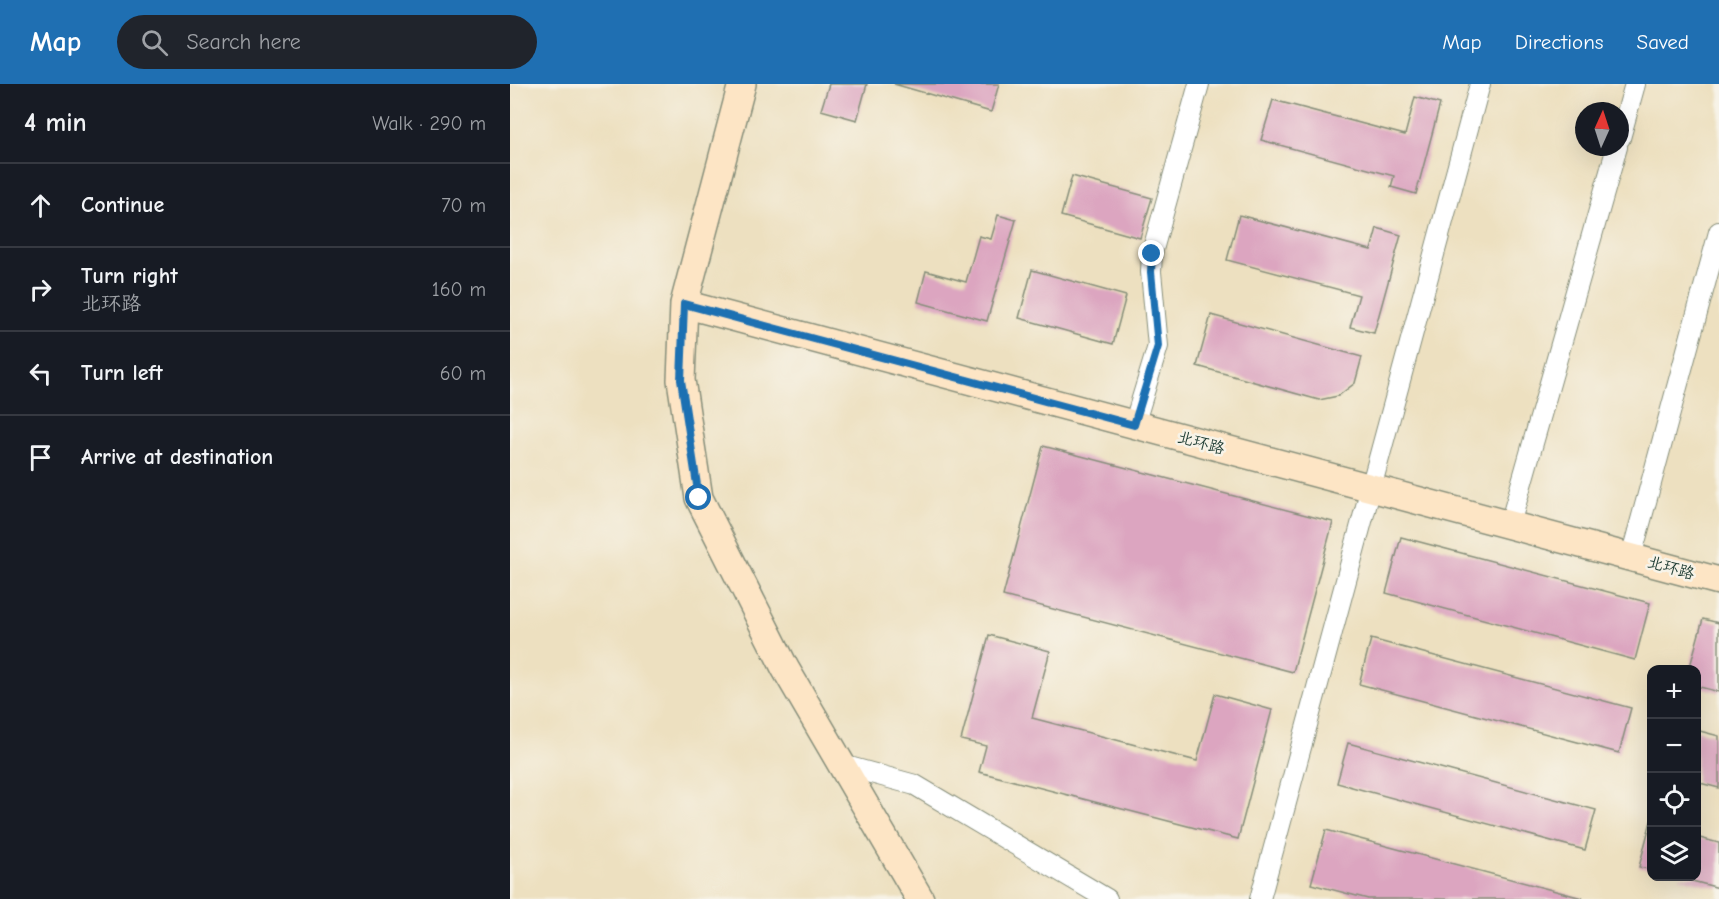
<!DOCTYPE html>
<html lang="en">
<head>
<meta charset="utf-8">
<style>
  body { margin:0; font-family:"Comic Neue","LXGW WenKai TC",sans-serif; background:#20242c; color:#f1f3f6 }
  .controls { position:absolute; right:18px; bottom:18px; display:grid; overflow:hidden; border-radius:12px; box-shadow:0 6px 24px #0002 }
  .controls button { width:54px; height:54px; display:grid; place-items:center; padding:0; border:0; border-bottom:2px solid #363941; background:#171b24; color:#f1f3f6; font:30px sans-serif }
  .compass { position:absolute; left:1065px; top:18px; width:54px; height:54px; border-radius:50%; background:#171b24; box-shadow:0 6px 24px #0002; rotate:3deg }
  .stop { position:absolute; width:18px; height:18px; margin:-14px; border:4px solid #1f6fb2; border-radius:50%; background:#fff }
  .stop.end { background:#1f6fb2; border-color:#fff; box-shadow:0 2px 6px #0008 }
  .list { margin:0; padding:0; list-style:none }
  h2 { display:flex; justify-content:space-between; align-items:center; height:78px; margin:0; padding:0 24px; font-size:26px }
  h2 small { font-size:20px; font-weight:400; color:#9ea1a6 }
  .list li { display:grid; grid-template-columns:39px 1fr auto; gap:18px; align-items:center; box-sizing:border-box; height:84px; padding:0 24px; border-top:2px solid #363941 }
  .list b { display:block; font-size:22px; white-space:nowrap }
  .list p { margin:0; font-size:20px; white-space:nowrap; color:#9ea1a6 }
  .list em { font-size:20px; font-style:normal; color:#9ea1a6 }
  .icon { flex:none; width:33px; height:33px; fill:none; stroke:currentColor; stroke-width:2; stroke-linecap:round; stroke-linejoin:round }
  .map { position:relative; flex:none; width:1209px; height:815px; overflow:hidden }
  header { display:flex; align-items:center; gap:36px; box-sizing:border-box; height:84px; padding:0 30px; background:#1f6fb2; color:#fff }
  header strong { font-size:28px }
  nav { display:flex; gap:33px; margin-inline-start:auto; font-size:21px }
  .search { width:420px; height:54px; background:#20242c; display:flex; align-items:center; gap:15px; box-sizing:border-box; padding:0 21px; border-radius:33px; color:#9ea1a6; font-size:22px }
  main { display:flex }
  aside { flex:1; background:#171b24 }
  .map>svg:first-child { display:block }
  .building { fill:#dca5c0 }
  .lines { fill:none; stroke-linecap:round; stroke-linejoin:round }
  .street-casing { stroke:#868e7a; stroke-width:22 }
  .secondary-casing { stroke:#868e7a; stroke-width:30 }
  .street { stroke:#fff; stroke-width:20 }
  .secondary { stroke:#fde5c5; stroke-width:27 }
  .route { stroke:#1f6fb2; stroke-width:8 }
  .labels { text-anchor:middle; dominant-baseline:central; stroke-width:5; stroke-linejoin:round; paint-order:stroke }
  .street-label { font-size:16px; fill:#1f3d34; stroke:#f7f3e8 }
</style>
</head>
<body>
<header>
<strong>Map</strong>
<div class="search"><svg class="icon" aria-label="search" viewBox="0 0 24 24"><circle cx="10" cy="10" r="6"/><path d="M15 15l6 6"/></svg>Search here</div>
<nav><a>Map</a><a>Directions</a><a>Saved</a></nav>
</header>
<main>
<aside>
<h2>4 min<small>Walk · 290 m</small></h2>
<ul class="list">
<li><svg class="icon" aria-label="ahead" viewBox="0 0 24 24"><path d="M12 20V5M6 11l6-6 6 6"/></svg><div><b>Continue</b></div><em>70 m</em></li>
<li><svg class="icon" aria-label="right" viewBox="0 0 24 24"><path d="M7 20v-9h11M14 6l5 5-5 5"/></svg><div><b>Turn right</b><p>北环路</p></div><em>160 m</em></li>
<li><svg class="icon" aria-label="left" viewBox="0 0 24 24"><path d="M17 20v-9H6M10 6l-5 5 5 5"/></svg><div><b>Turn left</b></div><em>60 m</em></li>
<li><svg class="icon" aria-label="arrive" viewBox="0 0 24 24"><path d="M6 21V4h12l-3 4 3 4H6"/></svg><div><b>Arrive at destination</b></div></li>
</ul>
</aside>
<div class="map">
<svg width="1209" height="815" viewBox="0 0 1209 815">
  <rect width="100%" height="100%" fill="#f7f3e8"/>
  <filter id="ink" filterUnits="userSpaceOnUse"><feTurbulence type="fractalNoise" baseFrequency=".0167" numOctaves="2"/><feDisplacementMap in="SourceGraphic" scale="12" xChannelSelector="R" yChannelSelector="G"/><feConvolveMatrix kernelMatrix="1 2 1 2 8 2 1 2 1" color-interpolation-filters="sRGB"/></filter>
  <filter id="wash" filterUnits="userSpaceOnUse"><feTurbulence type="fractalNoise" baseFrequency=".008" numOctaves="4" result="noise"/><feDisplacementMap in="SourceGraphic" scale="24" xChannelSelector="R" yChannelSelector="G"/><feGaussianBlur stdDeviation="1.35" result="paint"/><feColorMatrix in="noise" values="0 0 0 0 0 0 0 0 0 0 0 0 0 0 0 0 0 1.4 0 .05"/><feComposite in="paint" operator="in"/></filter>
  <g filter="url(#wash)">
    <rect width="100%" height="100%" fill="#ede0c0"/>
    <g id="blocks">
      <!-- building -->
      <path class="building" d="M319,0H357L347,36L311,26Z
        M384,0H489L481,28Z
        M905,13L930,20L906,110L881,103L884,92L751,56L763,16L895,51Z
        M562,92L642,114L630,154L551,132Z
        M488,131L506,136L477,237L408,218L416,187L456,198L469,152L481,155Z
        M729,131L861,166L867,144L891,151L864,249L840,243L849,211L717,176Z
        M522,186L616,212L603,260L509,234Z
        M701,231L852,273L845,299L828,312L809,316L687,282Z
        M533,362L823,438L783,588L493,512Z
        M891,453L1140,519L1125,576L876,509Z
        M1193,535L1209,539V608L1186,602V586H1179Z
        M479,551L540,567L522,634L687,677L705,610L762,626L728,755L469,688L476,662L451,656Z
        M861,555L1121,624L1109,669L849,600Z
        M1186,646L1209,652V704L1186,698Z
        M838,659L1086,726L1075,766L827,699Z
        M1141,737H1142V786L1129,783Z
        M816,746L1072,814L1071,815H858L801,800Z
        M1186,753L1209,759V804L1167,793L1186,792Z"/>
    </g>
  </g>
  <g filter="url(#ink)">
    <use href="#blocks" fill-opacity="0" stroke="#868e7a" stroke-width="1.5"/>
    <g class="lines">
      <defs>
        <path id="street" d="M1110,54L1125,0
          M624,341L648,262L641,188L642,169L689,0
          M1000,440L1107,63
          M1121,473L1209,148
          M332,681L405,701L597,815
          M750,815L970,0"/>
        <path id="secondary" d="M232,0L174,220L171,296L189,414L275,584L410,815
          M174,220L1209,497"/>
      </defs>
      <!-- street casing -->
      <use href="#street" class="street-casing"/>
      <!-- secondary casing -->
      <use href="#secondary" class="secondary-casing"/>
      <!-- street -->
      <use href="#street" class="street"/>
      <!-- secondary -->
      <use href="#secondary" class="secondary"/>
    </g>
  </g>
  <g class="lines" filter="url(#ink)">
    <!-- route -->
    <path class="route" d="M189,414L171,296L174,220L624,341L648,262L641,188L642,170"/>
  </g>
  <g class="labels">
    <!-- street labels -->
    <g class="street-label">
      <text transform="translate(691 359) rotate(15)">北环路</text>
      <text transform="translate(1161 484) rotate(16)">北环路</text>
    </g>
  </g>
</svg>
<div class="controls">
<button>+</button>
<button>−</button>
<button><svg class="icon" aria-label="locate" viewBox="0 0 24 24"><circle cx="12" cy="12" r="6"/><path d="M12 2v4M12 18v4M2 12h4M18 12h4"/></svg></button>
<button><svg class="icon" aria-label="layers" viewBox="0 0 24 24"><path d="M12 4l9 5-9 5-9-5zM3 14l9 5 9-5"/></svg></button>
</div>
<svg class="compass" viewBox="-18 -18 36 36"><path d="M0-13l5 13h-10z" fill="#e53935"/><path d="M0 13l5-13h-10z" fill="#9ea1a6"/></svg>
<div class="stop" style="left:189px;top:414px"></div>
<div class="stop end" style="left:642px;top:170px"></div>
</div>
</main>
</body>
</html>
